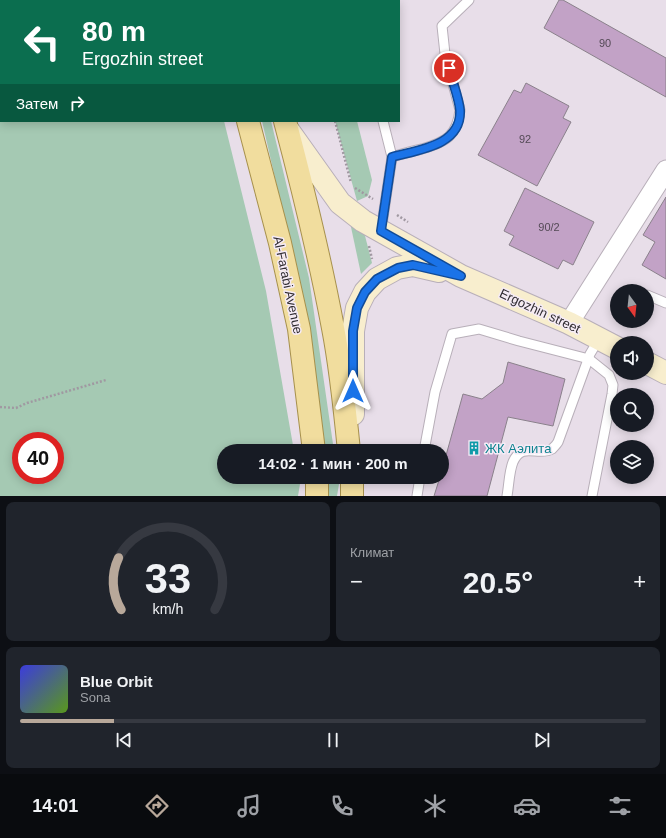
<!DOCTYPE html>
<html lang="ru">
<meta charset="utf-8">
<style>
:root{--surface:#171b24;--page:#20242c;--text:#f1f3f6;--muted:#9ea1a6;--line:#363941;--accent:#b8a89a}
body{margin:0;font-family:Arial,sans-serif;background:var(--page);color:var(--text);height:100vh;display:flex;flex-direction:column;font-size:15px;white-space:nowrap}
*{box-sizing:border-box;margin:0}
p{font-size:13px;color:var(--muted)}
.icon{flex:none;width:22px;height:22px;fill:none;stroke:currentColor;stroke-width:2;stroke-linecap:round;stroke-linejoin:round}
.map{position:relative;height:496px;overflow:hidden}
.side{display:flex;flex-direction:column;gap:6px;padding:6px;background:#0d0f14;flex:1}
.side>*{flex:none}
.banner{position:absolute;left:0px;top:0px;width:400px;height:122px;box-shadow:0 2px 10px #0003;background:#0b6e4f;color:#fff;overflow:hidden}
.needle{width:26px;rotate:165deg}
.tools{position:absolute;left:610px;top:284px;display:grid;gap:8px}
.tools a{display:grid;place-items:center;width:44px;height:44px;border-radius:50%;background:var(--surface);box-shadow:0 2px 10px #0003;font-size:20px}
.speed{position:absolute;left:12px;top:432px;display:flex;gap:8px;font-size:20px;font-weight:700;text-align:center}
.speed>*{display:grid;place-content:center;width:52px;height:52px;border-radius:50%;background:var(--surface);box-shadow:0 2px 10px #0003;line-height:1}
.speed .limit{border:6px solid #d22;background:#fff;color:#111}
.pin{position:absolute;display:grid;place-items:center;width:34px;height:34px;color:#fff;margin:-17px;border:2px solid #fff;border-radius:50%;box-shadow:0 1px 4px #0007}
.me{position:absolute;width:44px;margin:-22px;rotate:0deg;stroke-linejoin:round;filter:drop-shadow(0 0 3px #0008)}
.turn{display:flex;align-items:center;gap:14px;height:84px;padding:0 16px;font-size:18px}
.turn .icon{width:52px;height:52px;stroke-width:2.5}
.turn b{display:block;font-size:28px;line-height:34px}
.then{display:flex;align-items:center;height:38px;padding:0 16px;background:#0003;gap:8px;font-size:15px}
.big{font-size:30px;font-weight:600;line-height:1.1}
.side .card{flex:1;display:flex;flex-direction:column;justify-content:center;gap:6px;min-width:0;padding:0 14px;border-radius:8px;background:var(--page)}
.side .dial{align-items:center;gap:0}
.dial svg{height:104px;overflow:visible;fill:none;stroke:var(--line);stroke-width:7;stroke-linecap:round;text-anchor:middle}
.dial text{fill:var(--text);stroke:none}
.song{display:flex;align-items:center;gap:12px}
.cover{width:48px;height:48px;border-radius:6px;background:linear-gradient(135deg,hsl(240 70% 55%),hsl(90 70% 35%))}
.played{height:4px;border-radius:2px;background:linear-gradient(90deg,var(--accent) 15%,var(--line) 15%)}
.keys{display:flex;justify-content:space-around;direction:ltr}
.heat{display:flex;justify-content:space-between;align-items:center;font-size:22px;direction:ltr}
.side .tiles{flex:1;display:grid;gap:6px;grid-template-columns:1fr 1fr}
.card:last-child{grid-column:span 2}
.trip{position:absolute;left:217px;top:444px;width:232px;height:40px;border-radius:20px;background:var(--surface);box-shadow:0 2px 10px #0003;font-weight:600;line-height:40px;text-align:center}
.menu{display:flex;height:64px;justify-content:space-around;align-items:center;background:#090b0e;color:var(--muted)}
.menu .icon{width:28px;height:28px}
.menu .selected{color:var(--accent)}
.menu b{font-size:18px;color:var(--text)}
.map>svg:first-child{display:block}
.green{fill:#a5c9b3;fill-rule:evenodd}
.building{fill:#c2a2c6;stroke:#8a818b}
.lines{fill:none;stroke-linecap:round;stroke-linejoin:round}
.lane-casing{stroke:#b8afb9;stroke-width:11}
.street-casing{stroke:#b8afb9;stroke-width:21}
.secondary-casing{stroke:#b8afb9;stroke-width:24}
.primary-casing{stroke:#a7914d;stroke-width:24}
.path{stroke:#a098a1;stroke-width:2.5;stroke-dasharray:2 2;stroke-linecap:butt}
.lane{stroke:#fff;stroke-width:9}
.street{stroke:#fff;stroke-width:19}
.secondary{stroke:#f8eece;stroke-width:22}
.primary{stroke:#f1dd9e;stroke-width:22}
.route-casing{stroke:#114b97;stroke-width:10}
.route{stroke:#1a73e8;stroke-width:7}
.labels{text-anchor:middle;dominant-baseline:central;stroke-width:3;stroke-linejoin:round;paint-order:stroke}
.number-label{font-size:11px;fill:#544a56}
.street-label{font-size:13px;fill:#302c30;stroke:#f5ebf6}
.culture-label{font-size:13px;fill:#0d838f;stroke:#f5ebf6;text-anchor:start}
</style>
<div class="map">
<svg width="666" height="496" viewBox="0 0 666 496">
<rect width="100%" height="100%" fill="#e8dee9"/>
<g class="green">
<path d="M0 0H194L195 1H1V121H224L266 291 294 451H224V477H299L300 484 298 496H0ZM21 441H55V475H21Z"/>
<path d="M262 121H271L309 278 334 451H324L299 283Z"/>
<path d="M335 121H357L372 180 368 196 357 201Z"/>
<path d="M348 213 363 228 372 263 361 274Z"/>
<path d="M328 477H338L339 484 337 496H327L329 485Z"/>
</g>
<g class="building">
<path d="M559 0H563L666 58V97L544 28Z"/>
<path d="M526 83 569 106 563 118 571 122 537 186 478 155 514 90 521 93Z"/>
<path d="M525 188 594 222 573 265 563 260 558 269 509 245 514 236 504 231Z"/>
<path d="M666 197V279L642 265 655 242 643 235Z"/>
<path d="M508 362 565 379 553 426 508 417 487 496H434L440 477H442V470L463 394 482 399 503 383Z"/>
</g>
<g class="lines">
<g class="lane-casing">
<g id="lane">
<path d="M295 0V1"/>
<path d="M354 0 355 1"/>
<path d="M392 157C402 154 412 151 422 149 446 142 457 136 460 110L445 54 442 26 469 0"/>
<path d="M381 231 392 157 383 121"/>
<path d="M647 295 666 303"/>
<path d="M424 451 435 392 452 334 479 329 519 341 589 359 609 375 613 385 612 394 592 496"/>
<path d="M417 496 420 477"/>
<path d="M507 496C509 485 509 472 513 462 522 441 538 457 552 449 554 447 557 444 558 442L590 354 599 339"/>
</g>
</g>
<g class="street-casing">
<path id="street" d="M569 323 666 170"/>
</g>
<g class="secondary-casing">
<g id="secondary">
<path d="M288 130 340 203 363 221 461 276 569 323 617 348"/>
<path d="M647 363 666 373"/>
<path d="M353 414V331L357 308 365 292 377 279 397 268 413 265 439 271"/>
</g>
</g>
<g class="primary-casing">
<g id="primary">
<path d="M218 0V1"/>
<path d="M253 0V1"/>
<path d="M248 121 280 243 299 329 314 451"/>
<path d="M285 121C303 189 320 258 333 328 341 369 345 410 349 451"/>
<path d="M317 477V496"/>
<path d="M352 477V496"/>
</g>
</g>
<g class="path">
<path d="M315 0 316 1"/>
<path d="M335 121 351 183"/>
<path d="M355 188 373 199"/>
<path d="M397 215 408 222"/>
<path d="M369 246 372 259"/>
<path d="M0 407 16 408 27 403 106 380"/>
</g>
<use href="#lane" class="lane"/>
<use href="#street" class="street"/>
<use href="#secondary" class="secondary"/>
<use href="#primary" class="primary"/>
</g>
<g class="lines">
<g class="route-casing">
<path id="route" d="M353 391V331L357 308 365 292 377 279 398 268 413 265 461 276 381 231 392 157C417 150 462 146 460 110 459 98 452 81 449 68"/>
</g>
<use href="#route" class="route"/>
</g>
<defs>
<g id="building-bare" transform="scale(1.08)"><path d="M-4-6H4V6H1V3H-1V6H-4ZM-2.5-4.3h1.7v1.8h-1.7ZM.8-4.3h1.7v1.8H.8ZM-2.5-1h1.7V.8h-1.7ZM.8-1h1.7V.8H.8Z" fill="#0f9aa8" stroke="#f5ebf6" stroke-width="2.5" paint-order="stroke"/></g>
</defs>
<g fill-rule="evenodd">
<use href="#building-bare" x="474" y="448"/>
</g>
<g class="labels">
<g class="number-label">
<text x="605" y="43">90</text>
<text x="525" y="139">92</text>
<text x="549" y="227">90/2</text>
</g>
<g class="street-label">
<text transform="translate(288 285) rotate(78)">Al-Farabi Avenue</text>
<text transform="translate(540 311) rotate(25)">Ergozhin street</text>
</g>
<g class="culture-label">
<text x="485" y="448">ЖК Аэлита</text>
</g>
</g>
</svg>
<div class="tools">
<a><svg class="needle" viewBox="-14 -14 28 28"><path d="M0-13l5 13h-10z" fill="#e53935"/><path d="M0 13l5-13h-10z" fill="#9ea1a6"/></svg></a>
<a><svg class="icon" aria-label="sound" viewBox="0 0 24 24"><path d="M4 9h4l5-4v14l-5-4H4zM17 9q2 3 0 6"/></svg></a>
<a><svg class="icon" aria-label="search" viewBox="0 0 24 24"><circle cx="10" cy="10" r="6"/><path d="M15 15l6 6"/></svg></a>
<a><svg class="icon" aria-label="layers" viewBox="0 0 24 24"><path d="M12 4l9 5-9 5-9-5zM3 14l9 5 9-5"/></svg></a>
</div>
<div class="speed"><div class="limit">40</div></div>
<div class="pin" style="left:449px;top:68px;background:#d93025"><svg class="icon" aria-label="arrive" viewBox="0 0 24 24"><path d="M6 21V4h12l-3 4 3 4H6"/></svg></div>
<svg class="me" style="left:353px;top:391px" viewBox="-20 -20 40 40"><path d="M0-17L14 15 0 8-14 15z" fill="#1a73e8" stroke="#fff" stroke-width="4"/></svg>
<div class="trip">14:02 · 1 мин · 200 m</div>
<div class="banner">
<div class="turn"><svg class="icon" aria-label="left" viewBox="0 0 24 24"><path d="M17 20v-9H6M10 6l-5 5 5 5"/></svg><div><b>80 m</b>Ergozhin street</div></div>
<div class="then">Затем<svg class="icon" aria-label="right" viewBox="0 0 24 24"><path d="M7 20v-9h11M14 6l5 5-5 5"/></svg></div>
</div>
</div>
<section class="side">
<div class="tiles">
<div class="card dial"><svg viewBox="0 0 100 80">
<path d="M14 69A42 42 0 1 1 86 69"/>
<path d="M14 69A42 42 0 0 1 12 29" stroke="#b8a89a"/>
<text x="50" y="56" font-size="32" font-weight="700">33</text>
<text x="50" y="72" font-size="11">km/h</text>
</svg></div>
<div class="card"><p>Климат</p>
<div class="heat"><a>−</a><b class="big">20.5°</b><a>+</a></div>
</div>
<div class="card">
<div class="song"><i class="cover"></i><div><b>Blue Orbit</b><p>Sona</p></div></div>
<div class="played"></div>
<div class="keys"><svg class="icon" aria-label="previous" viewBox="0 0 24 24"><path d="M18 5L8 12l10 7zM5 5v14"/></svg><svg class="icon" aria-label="pause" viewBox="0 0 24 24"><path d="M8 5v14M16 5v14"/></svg><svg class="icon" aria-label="next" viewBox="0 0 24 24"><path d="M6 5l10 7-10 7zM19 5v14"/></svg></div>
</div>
</div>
</section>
<nav class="menu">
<b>14:01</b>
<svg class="icon selected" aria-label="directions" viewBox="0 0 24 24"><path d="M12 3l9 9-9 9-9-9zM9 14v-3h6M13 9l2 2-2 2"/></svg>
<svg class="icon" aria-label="music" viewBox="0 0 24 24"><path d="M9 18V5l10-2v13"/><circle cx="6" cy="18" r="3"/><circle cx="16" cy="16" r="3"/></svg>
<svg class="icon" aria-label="phone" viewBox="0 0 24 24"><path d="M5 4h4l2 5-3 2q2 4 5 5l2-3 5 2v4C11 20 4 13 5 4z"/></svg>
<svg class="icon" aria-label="climate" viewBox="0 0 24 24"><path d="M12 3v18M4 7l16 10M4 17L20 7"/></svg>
<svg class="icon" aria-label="car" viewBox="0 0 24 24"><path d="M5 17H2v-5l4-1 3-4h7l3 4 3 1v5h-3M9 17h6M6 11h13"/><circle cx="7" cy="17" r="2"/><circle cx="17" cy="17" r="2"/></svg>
<svg class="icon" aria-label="filters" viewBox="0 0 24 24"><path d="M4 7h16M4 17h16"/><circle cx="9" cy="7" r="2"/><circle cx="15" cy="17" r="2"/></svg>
</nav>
